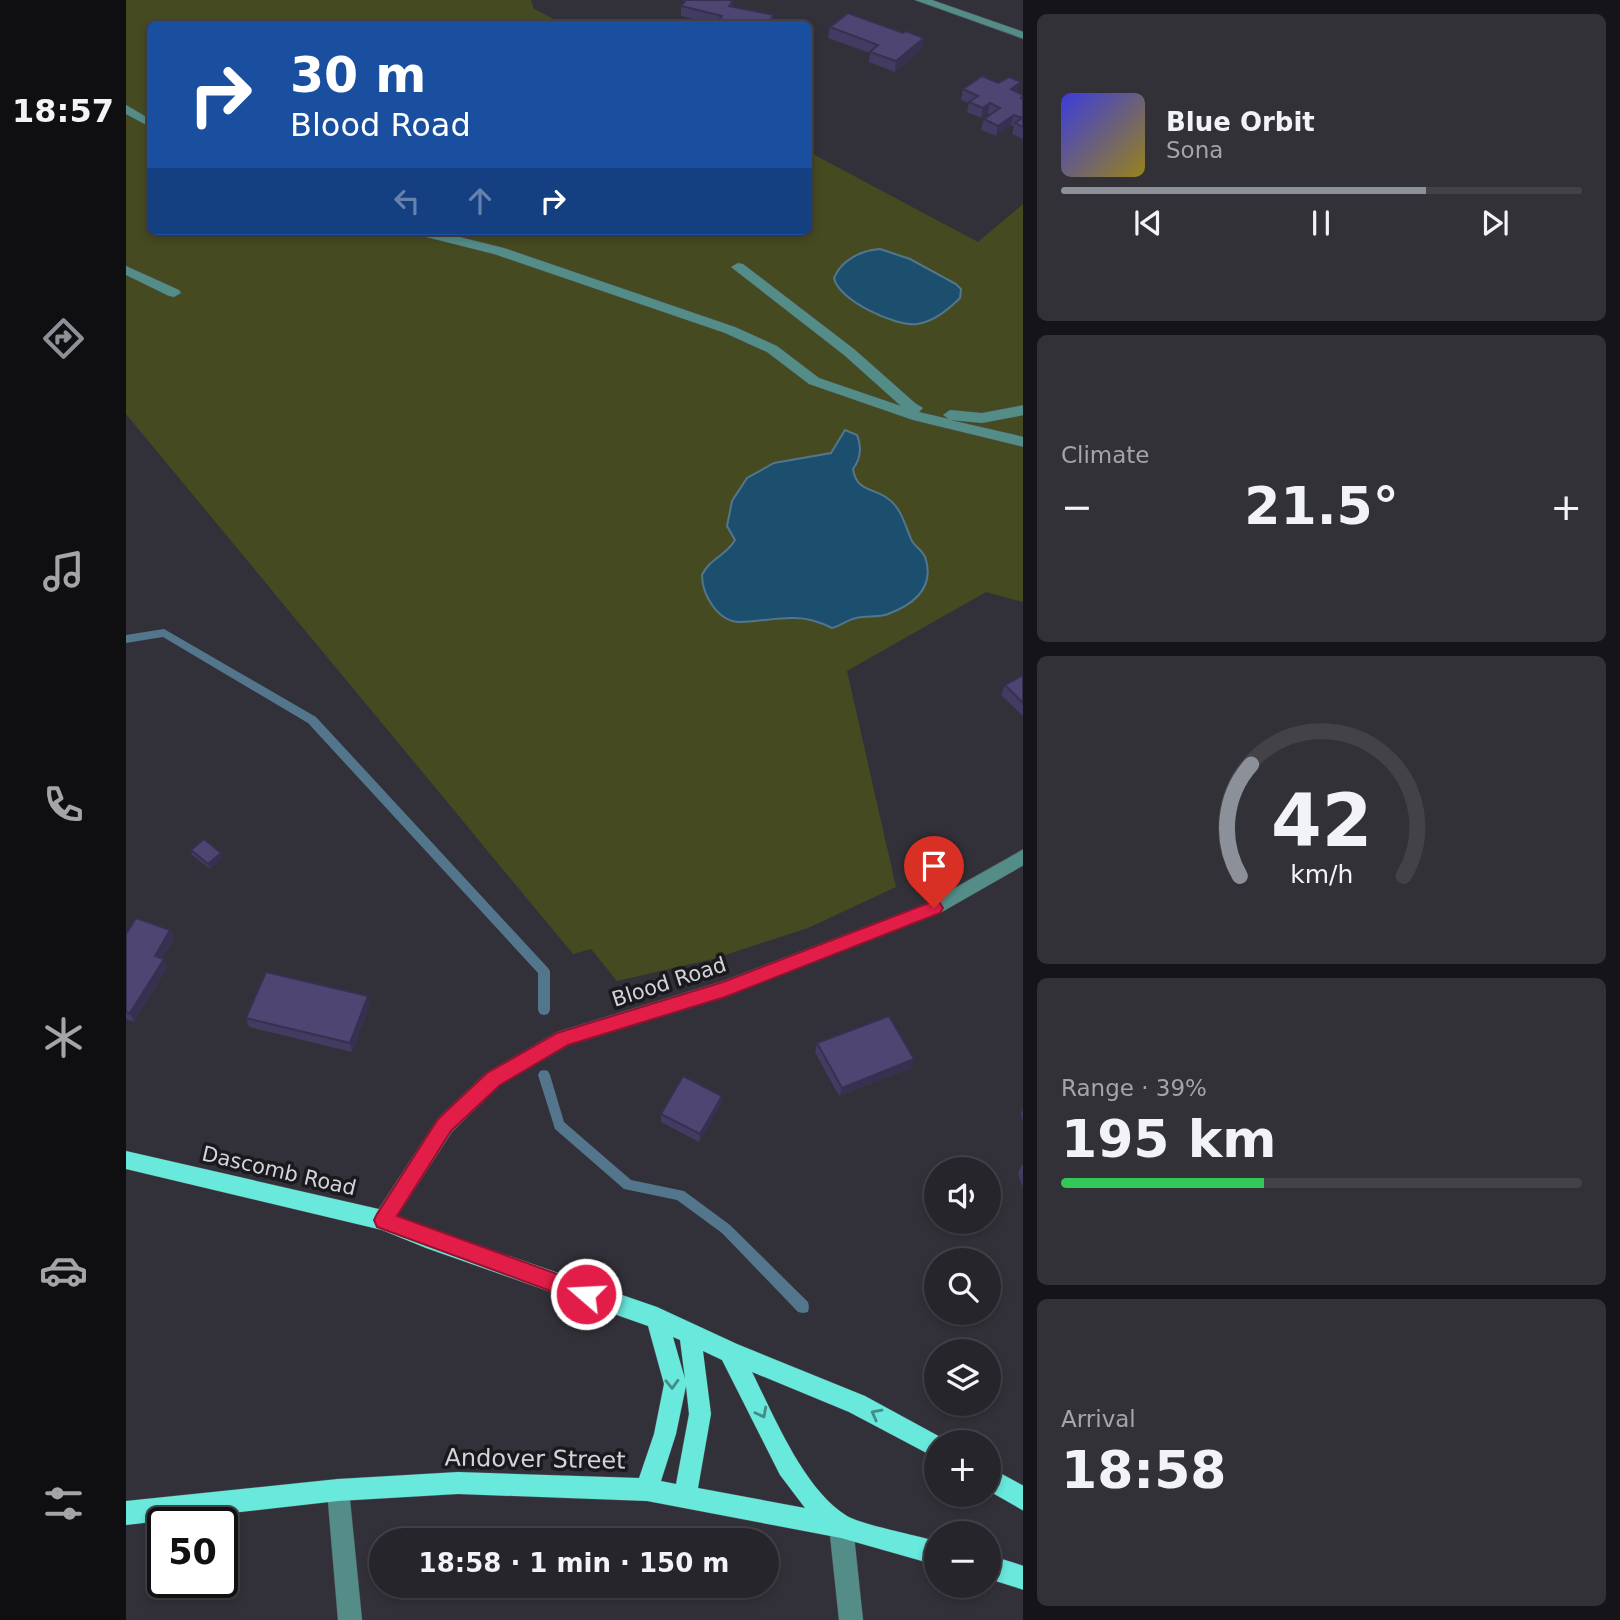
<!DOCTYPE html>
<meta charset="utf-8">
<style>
:root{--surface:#26252b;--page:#323137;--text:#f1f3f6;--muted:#a4a5a9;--line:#424247;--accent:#8c9099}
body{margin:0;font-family:"DejaVu Sans",sans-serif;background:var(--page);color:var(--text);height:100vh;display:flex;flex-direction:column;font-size:26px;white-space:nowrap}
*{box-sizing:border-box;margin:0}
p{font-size:23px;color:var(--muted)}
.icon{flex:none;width:38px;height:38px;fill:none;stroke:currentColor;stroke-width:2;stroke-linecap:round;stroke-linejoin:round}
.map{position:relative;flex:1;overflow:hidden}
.details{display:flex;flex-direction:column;gap:14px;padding:14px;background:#151418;width:597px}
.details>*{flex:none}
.guide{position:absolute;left:21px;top:21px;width:665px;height:214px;border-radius:10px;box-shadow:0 4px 10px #0003,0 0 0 2px var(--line);background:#1a4fa0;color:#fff;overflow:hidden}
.tools{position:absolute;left:798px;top:1157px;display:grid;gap:14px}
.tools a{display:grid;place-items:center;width:77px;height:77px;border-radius:50%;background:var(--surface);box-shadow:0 4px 10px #0003,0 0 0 2px var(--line);font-size:35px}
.speed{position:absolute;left:21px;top:1507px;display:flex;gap:14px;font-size:35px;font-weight:700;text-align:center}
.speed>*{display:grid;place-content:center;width:91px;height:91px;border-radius:50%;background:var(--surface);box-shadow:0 4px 10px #0003,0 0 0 2px var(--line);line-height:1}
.speed .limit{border:4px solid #111;border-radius:10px;background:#fff;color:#111}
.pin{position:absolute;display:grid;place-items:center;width:60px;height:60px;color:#fff;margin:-72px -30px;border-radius:50% 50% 50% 0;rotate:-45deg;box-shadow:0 0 7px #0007}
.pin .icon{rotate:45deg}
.me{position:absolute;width:77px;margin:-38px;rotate:289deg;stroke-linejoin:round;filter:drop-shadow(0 0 5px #0008)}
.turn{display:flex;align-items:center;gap:24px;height:147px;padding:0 28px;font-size:32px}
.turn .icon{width:91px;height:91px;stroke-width:2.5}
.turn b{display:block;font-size:49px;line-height:60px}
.lanes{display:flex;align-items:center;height:66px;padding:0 28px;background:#0003;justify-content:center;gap:35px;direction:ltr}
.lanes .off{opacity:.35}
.big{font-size:52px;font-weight:700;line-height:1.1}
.details .widget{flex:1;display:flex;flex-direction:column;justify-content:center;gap:10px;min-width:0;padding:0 24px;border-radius:10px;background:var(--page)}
.details .dial{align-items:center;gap:0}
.dial svg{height:182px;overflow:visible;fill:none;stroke:var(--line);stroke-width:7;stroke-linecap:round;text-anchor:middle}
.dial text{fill:var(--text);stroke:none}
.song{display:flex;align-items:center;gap:21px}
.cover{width:84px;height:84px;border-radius:10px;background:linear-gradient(135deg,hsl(240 70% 55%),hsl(50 70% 35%))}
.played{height:7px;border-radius:4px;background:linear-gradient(90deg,var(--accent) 70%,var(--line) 70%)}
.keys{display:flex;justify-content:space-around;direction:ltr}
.heat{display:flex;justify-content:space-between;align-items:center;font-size:38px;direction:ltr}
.charge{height:10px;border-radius:5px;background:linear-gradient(90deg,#34c759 39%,var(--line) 0)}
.trip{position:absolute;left:243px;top:1528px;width:410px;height:70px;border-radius:35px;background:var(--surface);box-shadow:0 4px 10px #0003,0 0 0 2px var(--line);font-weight:700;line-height:70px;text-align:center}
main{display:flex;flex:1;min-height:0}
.tab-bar{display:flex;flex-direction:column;width:126px;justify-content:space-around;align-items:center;background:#0f0f11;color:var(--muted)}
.tab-bar .icon{width:49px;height:49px}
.tab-bar .current{color:var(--accent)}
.tab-bar b{font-size:32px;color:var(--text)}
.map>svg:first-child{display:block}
.green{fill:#454a20}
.water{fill:#1c4e6d;stroke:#53768d;stroke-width:2}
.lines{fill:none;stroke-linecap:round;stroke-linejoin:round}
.stream{fill:#53768d;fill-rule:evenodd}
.minor-casing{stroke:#4f4e56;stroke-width:1}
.major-casing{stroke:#4f4e56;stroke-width:1}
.minor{fill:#548d87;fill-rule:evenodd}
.major{fill:#69e8dc;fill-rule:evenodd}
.wall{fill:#433b62}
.shaded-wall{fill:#373050}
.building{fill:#4e4572;stroke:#373050;stroke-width:2}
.oneway{stroke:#458b86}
.route{fill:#e11d48;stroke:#92132f;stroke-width:2}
.labels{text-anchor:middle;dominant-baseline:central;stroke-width:7;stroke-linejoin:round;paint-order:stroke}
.street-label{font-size:21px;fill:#d4d3d9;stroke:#1a191d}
.near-street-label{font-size:24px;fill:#d4d3d9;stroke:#1a191d}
</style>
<main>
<nav class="tab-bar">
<b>18:57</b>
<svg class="icon current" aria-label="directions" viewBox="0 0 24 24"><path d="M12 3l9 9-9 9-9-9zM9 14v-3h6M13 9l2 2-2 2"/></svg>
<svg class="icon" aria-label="music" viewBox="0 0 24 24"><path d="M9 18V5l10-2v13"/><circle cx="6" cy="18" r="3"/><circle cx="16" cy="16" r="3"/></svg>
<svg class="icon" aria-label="phone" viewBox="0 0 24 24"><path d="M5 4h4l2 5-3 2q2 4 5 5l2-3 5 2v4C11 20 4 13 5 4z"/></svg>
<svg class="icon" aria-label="climate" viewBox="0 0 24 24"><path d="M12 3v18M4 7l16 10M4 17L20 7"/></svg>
<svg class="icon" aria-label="car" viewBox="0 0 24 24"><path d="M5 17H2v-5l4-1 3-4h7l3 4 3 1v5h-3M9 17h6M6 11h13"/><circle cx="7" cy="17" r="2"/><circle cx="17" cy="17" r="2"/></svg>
<svg class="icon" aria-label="filters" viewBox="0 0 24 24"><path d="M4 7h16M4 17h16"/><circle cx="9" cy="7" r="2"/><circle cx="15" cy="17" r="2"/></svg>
</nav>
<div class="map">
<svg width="898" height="1620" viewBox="0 0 898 1620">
<rect width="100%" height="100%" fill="#323139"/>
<path class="green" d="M0 0H405L408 9 438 24H24V231H682L683 152 852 242 897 204V602L860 592 721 671 770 887 682 928 587 959 491 981 465 949 447 954 0 414Z"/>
<g class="water">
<path d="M754 249 784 259 830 284 835 289 834 298C823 309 807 322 791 324 770 327 712 300 708 278 715 260 736 250 754 249Z"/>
<path d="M719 430 731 435C736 447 735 458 727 469 730 491 747 488 761 498 775 507 779 525 785 539 788 547 798 550 800 560 808 589 786 605 762 614 752 618 740 615 730 618 721 620 714 626 706 628 694 622 683 618 669 618 651 617 633 622 614 622 592 622 576 595 576 575 583 559 601 555 609 540L601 526 606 501 621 478 648 463 705 453Z"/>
</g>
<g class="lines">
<g class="stream">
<path d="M38 629 190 717 422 968 424 971V1010L422 1014 418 1015 414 1014 412 1010V973L182 723 37 637 0 643V635Z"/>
<path d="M418 1070 422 1071 424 1075 438 1122 505 1180 558 1191 604 1225 682 1302 683 1307 682 1312 677 1313 672 1312 596 1233 551 1200 498 1189 429 1129 412 1075 414 1071Z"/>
</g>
<g class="minor-casing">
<g id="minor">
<path d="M789 0H806L898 32V39Z"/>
<path d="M0 105 24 119V127L0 114Z"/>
<path d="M287 231H309L378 248 609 327 651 346 693 378 775 406 718 355 605 267 612 263 617 264 728 349 789 403 797 408 793 412 823 419 817 415 824 410 856 413 898 405V415L856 423 824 420 898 437V447L787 420 683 384 641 352 599 333 368 254 288 234Z"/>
<path d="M0 266 53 290 55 293 48 297 43 296 0 275Z"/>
<path d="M898 849V865L814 913 599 997 443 1045 374 1085 326 1132 264 1227 257 1230 250 1227 247 1220 250 1213 312 1118 360 1073 431 1032 597 981 802 903Z"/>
<path d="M212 1479 220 1482 223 1490 236 1620H212L201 1490 204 1482Z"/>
<path d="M715 1514 723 1518 727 1526 737 1620H713L703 1526 707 1518Z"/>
</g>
</g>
<g class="major-casing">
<g id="major">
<path d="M0 1151 257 1210 302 1228 531 1307 611 1344 739 1396 818 1439 819 1442H810V1458L723 1412 626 1372C648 1416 678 1490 721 1516 737 1525 789 1535 810 1541V1565L715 1538 521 1501 332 1494 212 1501 0 1525V1501L212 1479 332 1472 513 1478 528 1434 538 1384 522 1326 300 1248 256 1230 0 1169ZM547 1337 554 1340 559 1379ZM577 1351 596 1360 654 1475 679 1508 572 1488 585 1414ZM560 1386 563 1414 550 1484 535 1481 550 1434Z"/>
<path d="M863 1467 898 1486V1511L863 1491Z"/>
<path d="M863 1555 898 1566V1590L863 1579Z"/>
</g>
</g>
<use href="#minor" class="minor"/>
<use href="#major" class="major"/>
</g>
<g class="wall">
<path d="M607 1 606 7 648 15 647 24H589L555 16V6Z"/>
<path d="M704 27 777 33 798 38 796 48 769 72 743 62 744 53 702 38Z"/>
<path d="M837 89 892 93 897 95V139L886 134 888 126 885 125 870 136 855 130 858 119 864 115 862 113 855 118 841 112 843 103 835 100Z"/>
<path d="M897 675V716L875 695 879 685Z"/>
<path d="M65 850 97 858 84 869 66 855Z"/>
<path d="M44 930 48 939 36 958 41 968 8 1022 0 1019V934Z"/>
<path d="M244 1005 226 1052 123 1027 120 1018Z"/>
<path d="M691 1043 785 1068 713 1096 689 1052Z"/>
<path d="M596 1096 595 1104 573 1142 535 1122V1114Z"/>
<path d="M897 1109V1122L895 1114Z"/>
<path d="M896 1165H897V1188L892 1173Z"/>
</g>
<g class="shaded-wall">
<path d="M648 15 647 24H641Z"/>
<path d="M798 38 796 48 769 72 770 61Z"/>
<path d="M895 82 892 93 885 89Z"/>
<path d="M864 103 862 113 855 118 857 108Z"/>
<path d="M888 115 885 125 870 136 872 126Z"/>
<path d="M95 853 97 858 84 869 82 864Z"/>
<path d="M44 930 48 939 32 965 29 956Z"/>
<path d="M38 959 41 968 8 1022 4 1013Z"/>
<path d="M242 996 244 1005 226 1052 224 1043Z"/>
<path d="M788 1059 785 1068 713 1096 716 1088Z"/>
<path d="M596 1096 595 1104 573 1142 574 1134Z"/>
</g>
<g class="building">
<path d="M560 0H603L607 1 603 6 648 15 641 24H625L613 22 611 24H591L596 16 555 6Z"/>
<path d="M722 13 777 33 780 31 798 38 770 61 744 52 752 45 704 27Z"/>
<path d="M856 76 872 83 883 77 895 82 885 89 897 95V96L895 98 897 99V127L889 123 896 118 888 115 872 126 858 119 874 108 864 103 857 108 843 102 852 96 837 89Z"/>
<path d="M897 675V703L879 685Z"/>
<path d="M78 839 95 853 82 864 65 850Z"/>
<path d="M10 918 44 930 29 956 38 959 4 1013 0 1012V934Z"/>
<path d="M140 972 242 996 224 1043 120 1018Z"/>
<path d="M763 1016 788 1059 716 1088 691 1043Z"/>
<path d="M557 1076 596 1096 574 1134 535 1114Z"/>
</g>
<defs><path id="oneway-chevron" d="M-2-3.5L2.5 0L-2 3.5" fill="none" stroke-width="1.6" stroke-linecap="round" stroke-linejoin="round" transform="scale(1.75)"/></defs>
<g class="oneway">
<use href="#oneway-chevron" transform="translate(546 1384) rotate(88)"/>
<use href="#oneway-chevron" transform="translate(636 1413) rotate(62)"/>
<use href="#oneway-chevron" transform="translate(750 1414) rotate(-152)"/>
</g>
<path class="route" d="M808 901 814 903 817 908 814 913 599 997 442 1045 374 1085 325 1131 271 1216 467 1287 470 1294 467 1301 460 1304 251 1227 248 1220 251 1214 312 1119 361 1073 431 1033 597 982Z"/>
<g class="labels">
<g class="street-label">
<text transform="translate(543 982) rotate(-18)">Blood Road</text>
<text transform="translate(153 1171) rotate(13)">Dascomb Road</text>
</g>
<g class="near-street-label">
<text transform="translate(409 1459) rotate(1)">Andover Street</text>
</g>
</g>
</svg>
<div class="tools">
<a><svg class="icon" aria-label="sound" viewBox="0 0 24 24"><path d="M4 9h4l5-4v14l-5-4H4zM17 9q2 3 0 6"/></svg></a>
<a><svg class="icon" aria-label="search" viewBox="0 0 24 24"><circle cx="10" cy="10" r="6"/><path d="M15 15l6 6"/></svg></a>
<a><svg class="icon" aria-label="layers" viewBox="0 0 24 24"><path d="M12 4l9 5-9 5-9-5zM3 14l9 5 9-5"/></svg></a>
<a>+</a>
<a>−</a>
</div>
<div class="speed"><div class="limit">50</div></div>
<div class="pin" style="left:808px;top:908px;background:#d93025"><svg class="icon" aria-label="arrive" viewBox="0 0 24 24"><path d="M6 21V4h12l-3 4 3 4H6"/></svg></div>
<svg class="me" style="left:460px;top:1294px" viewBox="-20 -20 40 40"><circle r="17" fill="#e11d48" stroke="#fff" stroke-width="3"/><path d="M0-11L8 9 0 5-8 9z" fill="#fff"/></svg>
<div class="trip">18:58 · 1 min · 150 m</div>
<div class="guide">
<div class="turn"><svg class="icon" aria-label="right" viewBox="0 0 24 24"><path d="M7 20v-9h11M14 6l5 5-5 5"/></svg><div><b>30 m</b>Blood Road</div></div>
<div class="lanes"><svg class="icon off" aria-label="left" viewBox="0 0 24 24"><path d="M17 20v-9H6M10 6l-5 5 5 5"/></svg><svg class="icon off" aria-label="ahead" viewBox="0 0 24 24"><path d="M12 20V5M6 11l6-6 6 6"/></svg><svg class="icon" aria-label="right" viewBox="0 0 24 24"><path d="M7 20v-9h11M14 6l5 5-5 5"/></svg></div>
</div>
</div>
<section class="details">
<div class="widget">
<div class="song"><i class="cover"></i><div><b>Blue Orbit</b><p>Sona</p></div></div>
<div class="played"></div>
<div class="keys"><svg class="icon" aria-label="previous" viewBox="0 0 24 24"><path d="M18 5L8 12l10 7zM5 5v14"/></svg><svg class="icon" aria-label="pause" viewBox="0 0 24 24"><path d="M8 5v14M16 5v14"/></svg><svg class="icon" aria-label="next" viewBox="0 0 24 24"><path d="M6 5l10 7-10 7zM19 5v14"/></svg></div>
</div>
<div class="widget"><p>Climate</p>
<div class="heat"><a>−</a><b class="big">21.5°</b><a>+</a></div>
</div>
<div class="widget dial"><svg viewBox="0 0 100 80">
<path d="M14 69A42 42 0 1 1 86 69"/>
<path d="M14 69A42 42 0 0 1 19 20" stroke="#8c9099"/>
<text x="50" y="56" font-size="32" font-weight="700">42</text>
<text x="50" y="72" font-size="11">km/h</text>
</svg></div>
<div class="widget"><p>Range · 39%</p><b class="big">195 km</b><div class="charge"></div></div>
<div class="widget"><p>Arrival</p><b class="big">18:58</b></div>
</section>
</main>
